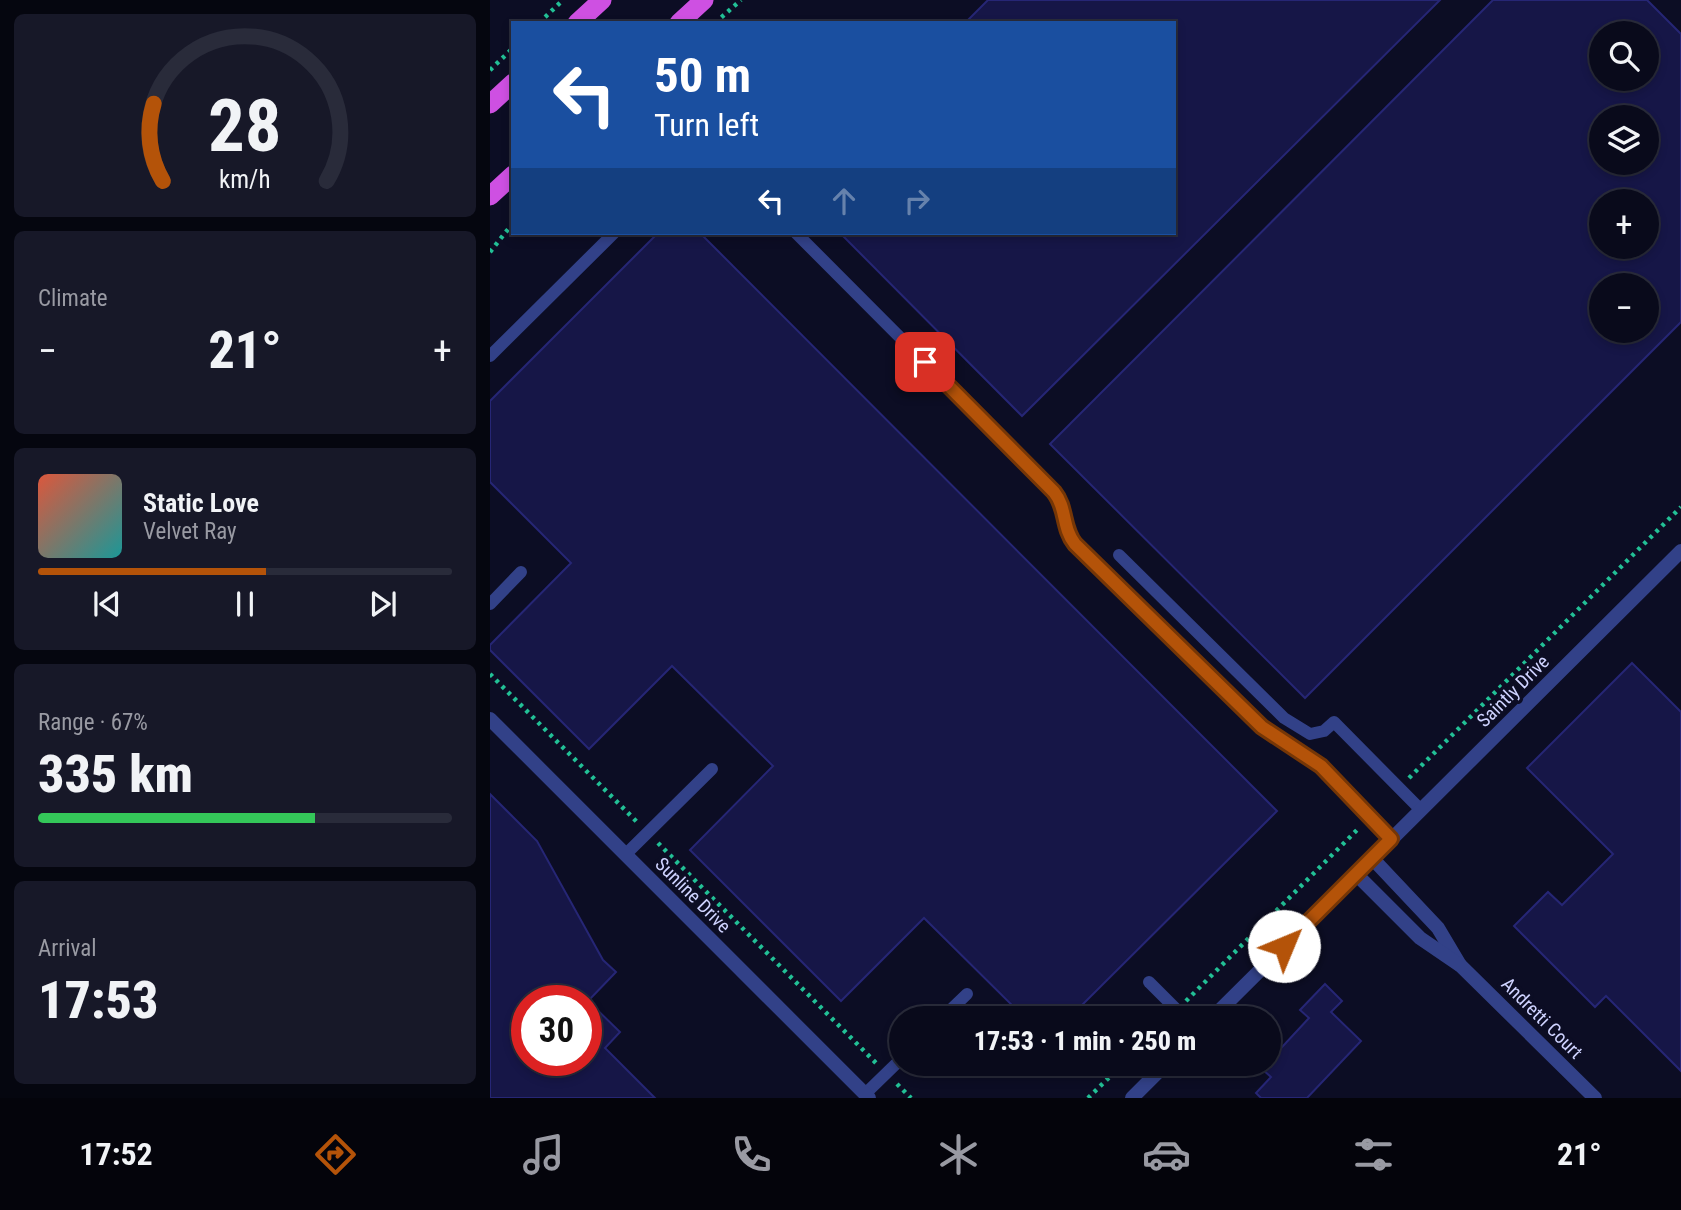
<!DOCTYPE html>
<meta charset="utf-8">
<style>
:root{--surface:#090a1b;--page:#171828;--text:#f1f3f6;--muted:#999aa3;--line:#292b3a;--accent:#b45309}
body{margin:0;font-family:"Roboto Condensed",sans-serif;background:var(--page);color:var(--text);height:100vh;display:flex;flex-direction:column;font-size:26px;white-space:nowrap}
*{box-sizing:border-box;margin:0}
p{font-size:23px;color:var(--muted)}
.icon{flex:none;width:38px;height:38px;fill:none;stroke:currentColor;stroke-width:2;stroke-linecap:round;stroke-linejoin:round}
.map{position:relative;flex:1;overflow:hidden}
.side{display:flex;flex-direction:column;gap:14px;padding:14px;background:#05060f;width:490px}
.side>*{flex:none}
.banner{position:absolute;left:21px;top:21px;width:665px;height:214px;border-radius:0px;box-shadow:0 4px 10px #0003,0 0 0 2px var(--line);background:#1a4fa0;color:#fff;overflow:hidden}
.tools{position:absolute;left:1099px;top:21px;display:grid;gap:14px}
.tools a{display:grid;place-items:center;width:70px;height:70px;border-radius:50%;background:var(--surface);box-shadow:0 4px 10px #0003,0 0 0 2px var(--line);font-size:35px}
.speed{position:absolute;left:21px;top:985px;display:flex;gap:14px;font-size:35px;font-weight:700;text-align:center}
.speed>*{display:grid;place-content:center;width:91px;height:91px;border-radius:50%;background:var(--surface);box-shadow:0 4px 10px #0003,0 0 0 2px var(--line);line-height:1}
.speed .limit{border:10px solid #d22;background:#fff;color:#111}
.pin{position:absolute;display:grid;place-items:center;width:60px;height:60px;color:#fff;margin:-30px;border-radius:14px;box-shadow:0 4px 10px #0006}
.me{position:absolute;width:77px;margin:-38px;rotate:45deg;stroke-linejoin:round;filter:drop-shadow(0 0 5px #0008)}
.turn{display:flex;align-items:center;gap:24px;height:147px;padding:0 28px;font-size:32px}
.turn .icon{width:91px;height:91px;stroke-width:2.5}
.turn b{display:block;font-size:49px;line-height:60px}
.lanes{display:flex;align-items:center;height:66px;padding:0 28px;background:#0003;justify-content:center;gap:35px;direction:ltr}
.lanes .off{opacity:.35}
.big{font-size:52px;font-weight:800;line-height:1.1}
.side .widget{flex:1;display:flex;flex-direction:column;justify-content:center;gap:10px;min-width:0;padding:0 24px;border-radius:10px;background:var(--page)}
.side .dial{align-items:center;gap:0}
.dial svg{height:182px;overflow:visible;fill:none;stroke:var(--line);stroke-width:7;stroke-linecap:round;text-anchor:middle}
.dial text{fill:var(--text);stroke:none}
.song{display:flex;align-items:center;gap:21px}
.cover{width:84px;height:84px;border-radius:10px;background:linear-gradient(135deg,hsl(10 70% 55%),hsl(180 70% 35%))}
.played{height:7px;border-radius:4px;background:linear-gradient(90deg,var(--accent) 55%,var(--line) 55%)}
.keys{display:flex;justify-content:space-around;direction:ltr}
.heat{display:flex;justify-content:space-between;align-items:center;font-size:38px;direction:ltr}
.charge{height:10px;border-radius:5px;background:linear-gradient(90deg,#34c759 67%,var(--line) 0)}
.trip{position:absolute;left:399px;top:1006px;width:392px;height:70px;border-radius:35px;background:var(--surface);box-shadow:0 4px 10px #0003,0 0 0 2px var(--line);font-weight:800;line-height:70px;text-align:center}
.tab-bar{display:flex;height:112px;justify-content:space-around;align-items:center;background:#04040b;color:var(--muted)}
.tab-bar .icon{width:49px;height:49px}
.tab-bar .on{color:var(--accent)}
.tab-bar b{font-size:32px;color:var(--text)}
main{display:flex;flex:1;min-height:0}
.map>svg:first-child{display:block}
.building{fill:#161647;stroke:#262675;stroke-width:2;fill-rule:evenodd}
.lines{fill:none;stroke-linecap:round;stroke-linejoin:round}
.path{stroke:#22c096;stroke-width:4.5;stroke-dasharray:3.5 5;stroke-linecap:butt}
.service{stroke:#324188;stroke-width:12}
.minor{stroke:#324188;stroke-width:14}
.trunk{stroke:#ce50e2;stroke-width:19}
.route-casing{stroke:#753606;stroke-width:18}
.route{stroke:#b45309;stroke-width:12}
.labels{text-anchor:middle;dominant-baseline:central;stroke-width:7;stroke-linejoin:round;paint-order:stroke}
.street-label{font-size:19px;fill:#cfd3ff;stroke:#0c0d24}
</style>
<main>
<section class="side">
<div class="widget dial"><svg viewBox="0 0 100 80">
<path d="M14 69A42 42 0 1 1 86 69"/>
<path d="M14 69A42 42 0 0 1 10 35" stroke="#b45309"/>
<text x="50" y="56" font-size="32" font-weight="700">28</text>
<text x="50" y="72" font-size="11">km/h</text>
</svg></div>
<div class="widget"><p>Climate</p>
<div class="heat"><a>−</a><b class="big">21°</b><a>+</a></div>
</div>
<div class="widget">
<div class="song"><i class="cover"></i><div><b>Static Love</b><p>Velvet Ray</p></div></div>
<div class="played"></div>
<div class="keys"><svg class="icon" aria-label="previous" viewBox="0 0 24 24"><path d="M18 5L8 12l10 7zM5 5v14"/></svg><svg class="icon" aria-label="pause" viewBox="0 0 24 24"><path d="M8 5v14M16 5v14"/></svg><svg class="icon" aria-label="next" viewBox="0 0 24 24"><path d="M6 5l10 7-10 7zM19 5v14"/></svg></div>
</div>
<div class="widget"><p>Range · 67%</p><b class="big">335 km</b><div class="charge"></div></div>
<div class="widget"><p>Arrival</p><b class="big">17:53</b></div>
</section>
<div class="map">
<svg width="1191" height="1098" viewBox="0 0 1191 1098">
<rect width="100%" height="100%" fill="#0c0d24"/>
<g class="building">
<path d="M498 0H950L532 416 350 233H684V23H475Z"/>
<path d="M1003 0H1157L1191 34V322L815 698 560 444ZM1111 33H1157V79H1111ZM1111 117H1157V163H1111ZM1111 201H1157V247H1111ZM1111 285H1157V331H1111Z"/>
<path d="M168 233H210L787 811 579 1018H535L434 918 351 1001 200 850 283 766 182 666 99 749 0 650V645L81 563 0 482V401Z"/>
<path d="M1142 663 1191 712V1071L1116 996 1105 1007 1024 926 1058 892 1072 905 1123 854 1037 768Z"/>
<path d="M0 794 47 841 113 960 126 972 98 1001 130 1032 115 1048 165 1098H0ZM37 1001H96V1060H37Z"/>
<path d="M835 984 852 1001 841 1012 871 1041 817 1098H771L766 1093 781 1077 772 1069 779 1064V1061L819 1018 810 1010Z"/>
</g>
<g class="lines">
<g class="path">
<path d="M49 23 73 0"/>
<path d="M225 23 251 0"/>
<path d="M0 70 23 48"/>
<path d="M0 252 23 223"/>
<path d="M0 674 147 822"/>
<path d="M919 778 1191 507"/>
<path d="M168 843 386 1063"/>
<path d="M696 1001 868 829"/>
<path d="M407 1084 421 1098"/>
<path d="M598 1098 633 1064"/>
</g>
<g class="service">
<path d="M306 233 564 492C577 508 572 528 585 544L772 727 831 766 901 839"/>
<path d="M0 356 124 233"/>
<path d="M629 555 794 718 820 734 834 731 844 722 931 810"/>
<path d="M0 604 31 572"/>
<path d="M136 854 222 769"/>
<path d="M659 982 695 1018"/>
<path d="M452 1018 477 994"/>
<path d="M375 1094 411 1059"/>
</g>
<g class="minor">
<path d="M0 719 379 1098"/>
<path d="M882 858 948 928 970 965"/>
<path d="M866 874 930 938 971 966 1105 1098"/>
<path d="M722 1018 1191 551"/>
<path d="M642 1098 676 1064"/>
</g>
<g class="trunk">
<path d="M87 23 112 0"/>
<path d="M189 23 214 0"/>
<path d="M0 104 23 83"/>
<path d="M0 196 23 175"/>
</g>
</g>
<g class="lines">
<g class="route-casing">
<path id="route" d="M435 362 564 492C577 508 572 528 585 544L772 727 831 766 901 839 794 946"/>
</g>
<use href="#route" class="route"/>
</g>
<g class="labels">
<g class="street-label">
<text transform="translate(1023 691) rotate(-45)">Saintly Drive</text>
<text transform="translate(203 895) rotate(45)">Sunline Drive</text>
<text transform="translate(1052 1018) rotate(45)">Andretti Court</text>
</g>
</g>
</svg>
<div class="tools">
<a><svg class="icon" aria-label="search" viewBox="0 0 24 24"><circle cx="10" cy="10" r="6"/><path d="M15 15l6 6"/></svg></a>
<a><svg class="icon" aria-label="layers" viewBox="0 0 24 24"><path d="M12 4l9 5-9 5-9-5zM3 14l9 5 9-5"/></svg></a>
<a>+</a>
<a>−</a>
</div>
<div class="speed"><div class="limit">30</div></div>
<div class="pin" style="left:435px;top:362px;background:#d93025"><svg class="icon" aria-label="arrive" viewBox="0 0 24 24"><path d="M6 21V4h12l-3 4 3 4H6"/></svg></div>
<svg class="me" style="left:794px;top:946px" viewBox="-20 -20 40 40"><circle r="19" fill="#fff"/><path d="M0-13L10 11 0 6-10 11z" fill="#b45309"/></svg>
<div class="trip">17:53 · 1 min · 250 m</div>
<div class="banner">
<div class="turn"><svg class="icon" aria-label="left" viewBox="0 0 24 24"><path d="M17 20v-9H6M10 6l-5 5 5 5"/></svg><div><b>50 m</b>Turn left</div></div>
<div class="lanes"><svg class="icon" aria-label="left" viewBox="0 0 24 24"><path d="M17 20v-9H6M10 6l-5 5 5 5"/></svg><svg class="icon off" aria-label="ahead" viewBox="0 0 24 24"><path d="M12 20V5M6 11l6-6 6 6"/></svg><svg class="icon off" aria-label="right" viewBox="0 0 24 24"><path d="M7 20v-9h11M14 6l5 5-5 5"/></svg></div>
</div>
</div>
</main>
<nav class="tab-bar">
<b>17:52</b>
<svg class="icon on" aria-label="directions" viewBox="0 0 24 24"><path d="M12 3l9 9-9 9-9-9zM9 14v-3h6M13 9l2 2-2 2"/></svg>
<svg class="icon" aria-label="music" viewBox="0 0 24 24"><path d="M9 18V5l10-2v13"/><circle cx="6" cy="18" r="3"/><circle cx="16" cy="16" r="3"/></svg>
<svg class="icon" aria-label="phone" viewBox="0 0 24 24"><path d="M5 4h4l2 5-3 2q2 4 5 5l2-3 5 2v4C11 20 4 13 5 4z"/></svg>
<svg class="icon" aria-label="climate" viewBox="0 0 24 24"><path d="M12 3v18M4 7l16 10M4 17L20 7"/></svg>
<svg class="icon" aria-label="car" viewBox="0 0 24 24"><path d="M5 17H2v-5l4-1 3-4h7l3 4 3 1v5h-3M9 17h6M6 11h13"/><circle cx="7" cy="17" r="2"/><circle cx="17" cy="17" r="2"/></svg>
<svg class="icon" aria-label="filters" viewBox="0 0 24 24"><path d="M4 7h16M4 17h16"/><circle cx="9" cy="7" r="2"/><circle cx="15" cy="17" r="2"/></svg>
<b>21°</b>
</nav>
